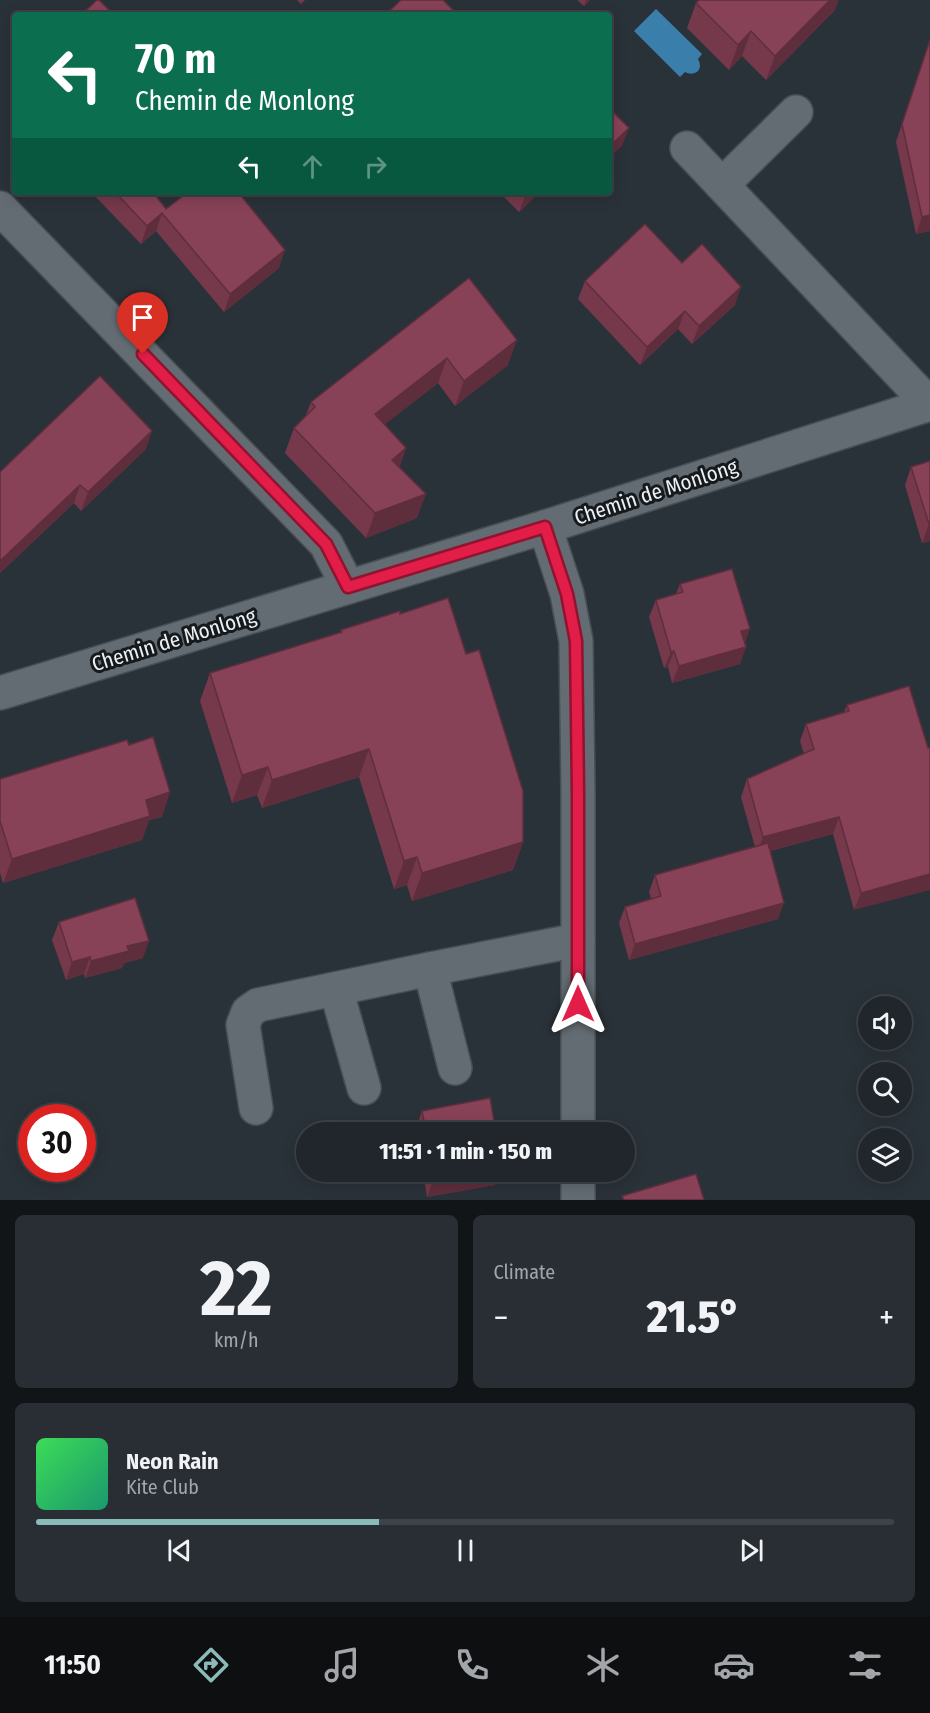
<!DOCTYPE html>
<meta charset="utf-8">
<style>
:root{--surface:#20262b;--page:#282e33;--text:#f1f3f6;--muted:#a2a5a9;--line:#3d4347;--accent:#8bbbb9}
body{margin:0;font-family:"Fira Sans Condensed",sans-serif;background:var(--page);color:var(--text);height:100vh;display:flex;flex-direction:column;font-size:22px;white-space:nowrap}
*{box-sizing:border-box;margin:0}
p{font-size:20px;color:var(--muted)}
.icon{flex:none;width:33px;height:33px;fill:none;stroke:currentColor;stroke-width:2;stroke-linecap:round;stroke-linejoin:round}
.map{position:relative;height:1200px;overflow:hidden}
.panel{display:flex;flex-direction:column;gap:15px;padding:15px;background:#121518;flex:1}
.panel>*{flex:none}
.hud{position:absolute;left:12px;top:12px;width:600px;height:183px;border-radius:6px;box-shadow:0 3px 15px #0003,0 0 0 2px var(--line);background:#0b6e4f;color:#fff;overflow:hidden}
.buttons{position:absolute;left:858px;top:996px;display:grid;gap:12px}
.buttons a{display:grid;place-items:center;width:54px;height:54px;border-radius:50%;background:var(--surface);box-shadow:0 3px 15px #0003,0 0 0 2px var(--line);font-size:30px}
.speed{position:absolute;left:18px;top:1104px;display:flex;gap:12px;font-size:30px;font-weight:700;text-align:center}
.speed>*{display:grid;place-content:center;width:78px;height:78px;border-radius:50%;background:var(--surface);box-shadow:0 3px 15px #0003,0 0 0 2px var(--line);line-height:1}
.speed .limit{border:9px solid #d22;background:#fff;color:#111}
.pin{position:absolute;display:grid;place-items:center;width:51px;height:51px;color:#fff;margin:-62px -26px;border-radius:50% 50% 50% 0;rotate:-45deg;box-shadow:0 0 6px #0007}
.pin .icon{rotate:45deg}
.me{position:absolute;width:66px;margin:-33px;rotate:0deg;stroke-linejoin:round;filter:drop-shadow(0 0 4px #0008)}
.turn{display:flex;align-items:center;gap:21px;height:126px;padding:0 24px;font-size:27px}
.turn .icon{width:78px;height:78px;stroke-width:2.5}
.turn b{display:block;font-size:42px;line-height:51px}
.lanes{display:flex;align-items:center;height:57px;padding:0 24px;background:#0003;justify-content:center;gap:30px;direction:ltr}
.lanes .off{opacity:.35}
.big{font-size:45px;font-weight:800;line-height:1.1}
.panel .card{flex:1;display:flex;flex-direction:column;justify-content:center;gap:9px;min-width:0;padding:0 21px;border-radius:9px;background:var(--page)}
.panel .dial{align-items:center;gap:0}
.dial b{font-size:78px;line-height:1}
.song{display:flex;align-items:center;gap:18px}
.cover{width:72px;height:72px;border-radius:9px;background:linear-gradient(135deg,hsl(130 70% 55%),hsl(160 70% 35%))}
.played{height:6px;border-radius:3px;background:linear-gradient(90deg,var(--accent) 40%,var(--line) 40%)}
.keys{display:flex;justify-content:space-around;direction:ltr}
.heat{display:flex;justify-content:space-between;align-items:center;font-size:33px;direction:ltr}
.panel .tiles{flex:1;display:grid;gap:15px;grid-template-columns:1fr 1fr}
.card:last-child{grid-column:span 2}
.trip{position:absolute;left:296px;top:1122px;width:339px;height:60px;border-radius:30px;background:var(--surface);box-shadow:0 3px 15px #0003,0 0 0 2px var(--line);font-weight:800;line-height:60px;text-align:center}
.tabs{display:flex;height:96px;justify-content:space-around;align-items:center;background:#0d0f11;color:var(--muted)}
.tabs .icon{width:42px;height:42px}
.tabs .active{color:var(--accent)}
.tabs b{font-size:27px;color:var(--text)}
.map>svg:first-child{display:block}
.water{fill:#3a7eab}
.lines{fill:none;stroke-linecap:round;stroke-linejoin:round}
.minor-casing{stroke:#474e53;stroke-width:36}
.minor{stroke:#636c73;stroke-width:33}
.wall{fill:#75394b}
.shaded-wall{fill:#5f2e3d}
.building{fill:#884257;stroke:#5f2e3d;stroke-width:1.5}
.route-casing{stroke:#92132f;stroke-width:15}
.route{stroke:#e11d48;stroke-width:10}
.labels{text-anchor:middle;dominant-baseline:central;stroke-width:6;stroke-linejoin:round;paint-order:stroke}
.street-label{font-size:21px;fill:#ecf1f6;stroke:#161a1c}
</style>
<div class="map">
<svg width="930" height="1200" viewBox="0 0 930 1200">
<rect width="100%" height="100%" fill="#2a3239"/>
<path class="water" d="M656 9 702 54 698 59C704 70 695 77 685 72L680 77 634 31Z"/>
<g class="lines">
<g class="minor-casing">
<g id="minor">
<path d="M796 112 722 185 929 404"/>
<path d="M687 148 722 185"/>
<path d="M0 208 326 544 348 587"/>
<path d="M545 527 567 594 576 641 578 792V1132"/>
<path d="M0 693 545 527 930 404"/>
<path d="M430 969 455 1068"/>
<path d="M336 989 364 1088"/>
<path d="M256 1108 243 1025 248 1012 258 1005 430 969 578 940"/>
<path d="M578 1200V1172"/>
</g>
</g>
<use href="#minor" class="minor"/>
</g>
<g class="wall">
<path d="M297 0H305L301 4Z"/>
<path d="M577 0H590L584 6Z"/>
<path d="M696 3 835 10 766 80 742 56 729 70 687 28Z"/>
<path d="M930 39V231L916 234 896 142Z"/>
<path d="M91 192H153L166 209 279 268 224 312 156 231 141 244Z"/>
<path d="M499 192H540L519 212Z"/>
<path d="M682 263 735 305 692 344 678 329 640 365 578 299 585 281Z"/>
<path d="M469 278 508 365 455 406 438 383 385 424 406 448 399 467 417 518 366 538 285 453 294 428 306 415 311 402Z"/>
<path d="M146 449 81 511 74 503 0 573V472Z"/>
<path d="M930 461V541L922 543 905 485 911 467Z"/>
<path d="M680 584 745 643 740 664 672 683 668 667 664 668 649 617 656 600 676 594Z"/>
<path d="M400 614 523 842 513 870 412 901 407 885 394 889 359 777 262 808 257 795 232 803 200 701 210 673 340 633 341 630Z"/>
<path d="M847 705 928 748 854 910 833 834 770 851 778 919 629 960 619 923 625 907 651 899 649 892 655 875 755 847 741 797 747 779 804 754 800 741 806 724 844 712Z"/>
<path d="M0 779 162 817 149 820 142 840 3 883 0 873Z"/>
<path d="M59 922 143 958 124 963 122 968 85 978 84 974 66 980 52 940Z"/>
<path d="M422 1111 496 1132H416L415 1130Z"/>
<path d="M331 1172H366L333 1178Z"/>
<path d="M423 1172H499L495 1185 427 1197Z"/>
</g>
<g class="shaded-wall">
<path d="M586 0H590L584 6Z"/>
<path d="M830 0H839L835 10 766 80 775 56Z"/>
<path d="M751 31 742 56 729 70 738 45Z"/>
<path d="M629 128 622 146 609 158V147Z"/>
<path d="M528 192H540L519 212 526 194Z"/>
<path d="M162 213 156 231 141 244 147 226Z"/>
<path d="M930 215V231L916 234 922 217Z"/>
<path d="M285 250 279 268 224 312 230 294Z"/>
<path d="M741 287 735 305 692 344 699 326Z"/>
<path d="M685 311 678 329 640 365 647 347Z"/>
<path d="M517 340 508 365 455 406 464 381Z"/>
<path d="M447 358 438 383 366 439 375 414Z"/>
<path d="M152 431 146 449 81 511 88 492Z"/>
<path d="M406 448 398 472 392 460Z"/>
<path d="M80 485 74 503 0 573V561Z"/>
<path d="M426 494 417 518 366 538 375 513Z"/>
<path d="M929 524H930V541L922 543Z"/>
<path d="M750 629 744 646 741 631Z"/>
<path d="M746 647 740 664 672 683 679 666Z"/>
<path d="M674 651 668 667 664 668 671 652Z"/>
<path d="M369 749 359 777 262 808 272 780Z"/>
<path d="M268 767 257 795 232 803 242 775Z"/>
<path d="M170 792 162 817 149 820 142 840 3 883 12 859 146 800Z"/>
<path d="M839 817 833 834 757 854 763 837Z"/>
<path d="M523 842 513 870 412 901 422 873Z"/>
<path d="M417 857 407 885 394 889 404 861Z"/>
<path d="M930 874V890L854 910 861 893Z"/>
<path d="M784 903 778 919 629 960 635 944Z"/>
<path d="M149 941 143 958 124 963 122 968 85 978 91 961 127 946Z"/>
<path d="M90 957 84 974 66 980 72 962Z"/>
<path d="M335 1172H366L333 1178Z"/>
<path d="M471 1172H499L495 1185 427 1197 434 1178Z"/>
</g>
<g class="building">
<path d="M97 0H99L114 15H81Z"/>
<path d="M401 0H443L458 15H385Z"/>
<path d="M699 0H830L775 56 751 31 738 45 696 3Z"/>
<path d="M930 40V215L922 217 902 124Z"/>
<path d="M609 108 629 128 609 147Z"/>
<path d="M115 192H153L166 209 188 192H238L285 250 230 294 162 213 147 226Z"/>
<path d="M645 224 682 263 702 244 741 287 699 326 685 311 647 347 585 281Z"/>
<path d="M469 278 517 340 464 381 447 358 375 414 406 448 392 460 426 494 375 513 294 428 315 407 311 402Z"/>
<path d="M100 376 152 431 88 492 80 485 0 561V472Z"/>
<path d="M930 461V524H929L911 467Z"/>
<path d="M732 569 750 629 741 631 746 647 679 666 674 651 671 652 656 600 683 592 680 584Z"/>
<path d="M448 598 466 654 479 650 523 791V842L422 873 417 857 404 861 369 749 272 780 268 767 242 775 210 673 342 632 341 630 400 611V614Z"/>
<path d="M909 686 928 748H930V874L861 893 839 817 763 837 747 779 814 749 806 724 849 711 847 705Z"/>
<path d="M153 737 170 792 146 800 150 816 12 859 0 821V779L127 740 129 745Z"/>
<path d="M768 843 784 903 635 944 625 907 661 896 655 875Z"/>
<path d="M135 898 149 941 127 946 129 951 91 961 90 957 72 962 59 922Z"/>
<path d="M490 1098 496 1132H426L422 1111Z"/>
<path d="M369 1126 370 1132H336Z"/>
<path d="M433 1172H471L434 1178Z"/>
<path d="M696 1174 704 1200H624L622 1196Z"/>
</g>
<g class="lines">
<g class="route-casing">
<path id="route" d="M143 354 326 544 348 587 545 527 567 594 576 641 578 792V1004"/>
</g>
<use href="#route" class="route"/>
</g>
<g class="labels">
<g class="street-label">
<text transform="translate(656 492) rotate(-18)">Chemin de Monlong</text>
<text transform="translate(174 640) rotate(-17)">Chemin de Monlong</text>
</g>
</g>
</svg>
<div class="buttons">
<a><svg class="icon" aria-label="sound" viewBox="0 0 24 24"><path d="M4 9h4l5-4v14l-5-4H4zM17 9q2 3 0 6"/></svg></a>
<a><svg class="icon" aria-label="search" viewBox="0 0 24 24"><circle cx="10" cy="10" r="6"/><path d="M15 15l6 6"/></svg></a>
<a><svg class="icon" aria-label="layers" viewBox="0 0 24 24"><path d="M12 4l9 5-9 5-9-5zM3 14l9 5 9-5"/></svg></a>
</div>
<div class="speed"><div class="limit">30</div></div>
<div class="pin" style="left:143px;top:354px;background:#d93025"><svg class="icon" aria-label="arrive" viewBox="0 0 24 24"><path d="M6 21V4h12l-3 4 3 4H6"/></svg></div>
<svg class="me" style="left:578px;top:1004px" viewBox="-20 -20 40 40"><path d="M0-17L14 15 0 8-14 15z" fill="#e11d48" stroke="#fff" stroke-width="4"/></svg>
<div class="trip">11:51 · 1 min · 150 m</div>
<div class="hud">
<div class="turn"><svg class="icon" aria-label="left" viewBox="0 0 24 24"><path d="M17 20v-9H6M10 6l-5 5 5 5"/></svg><div><b>70 m</b>Chemin de Monlong</div></div>
<div class="lanes"><svg class="icon" aria-label="left" viewBox="0 0 24 24"><path d="M17 20v-9H6M10 6l-5 5 5 5"/></svg><svg class="icon off" aria-label="ahead" viewBox="0 0 24 24"><path d="M12 20V5M6 11l6-6 6 6"/></svg><svg class="icon off" aria-label="right" viewBox="0 0 24 24"><path d="M7 20v-9h11M14 6l5 5-5 5"/></svg></div>
</div>
</div>
<section class="panel">
<div class="tiles">
<div class="card dial"><b>22</b><p>km/h</p></div>
<div class="card"><p>Climate</p>
<div class="heat"><a>−</a><b class="big">21.5°</b><a>+</a></div>
</div>
<div class="card">
<div class="song"><i class="cover"></i><div><b>Neon Rain</b><p>Kite Club</p></div></div>
<div class="played"></div>
<div class="keys"><svg class="icon" aria-label="previous" viewBox="0 0 24 24"><path d="M18 5L8 12l10 7zM5 5v14"/></svg><svg class="icon" aria-label="pause" viewBox="0 0 24 24"><path d="M8 5v14M16 5v14"/></svg><svg class="icon" aria-label="next" viewBox="0 0 24 24"><path d="M6 5l10 7-10 7zM19 5v14"/></svg></div>
</div>
</div>
</section>
<nav class="tabs">
<b>11:50</b>
<svg class="icon active" aria-label="directions" viewBox="0 0 24 24"><path d="M12 3l9 9-9 9-9-9zM9 14v-3h6M13 9l2 2-2 2"/></svg>
<svg class="icon" aria-label="music" viewBox="0 0 24 24"><path d="M9 18V5l10-2v13"/><circle cx="6" cy="18" r="3"/><circle cx="16" cy="16" r="3"/></svg>
<svg class="icon" aria-label="phone" viewBox="0 0 24 24"><path d="M5 4h4l2 5-3 2q2 4 5 5l2-3 5 2v4C11 20 4 13 5 4z"/></svg>
<svg class="icon" aria-label="climate" viewBox="0 0 24 24"><path d="M12 3v18M4 7l16 10M4 17L20 7"/></svg>
<svg class="icon" aria-label="car" viewBox="0 0 24 24"><path d="M5 17H2v-5l4-1 3-4h7l3 4 3 1v5h-3M9 17h6M6 11h13"/><circle cx="7" cy="17" r="2"/><circle cx="17" cy="17" r="2"/></svg>
<svg class="icon" aria-label="filters" viewBox="0 0 24 24"><path d="M4 7h16M4 17h16"/><circle cx="9" cy="7" r="2"/><circle cx="15" cy="17" r="2"/></svg>
</nav>
